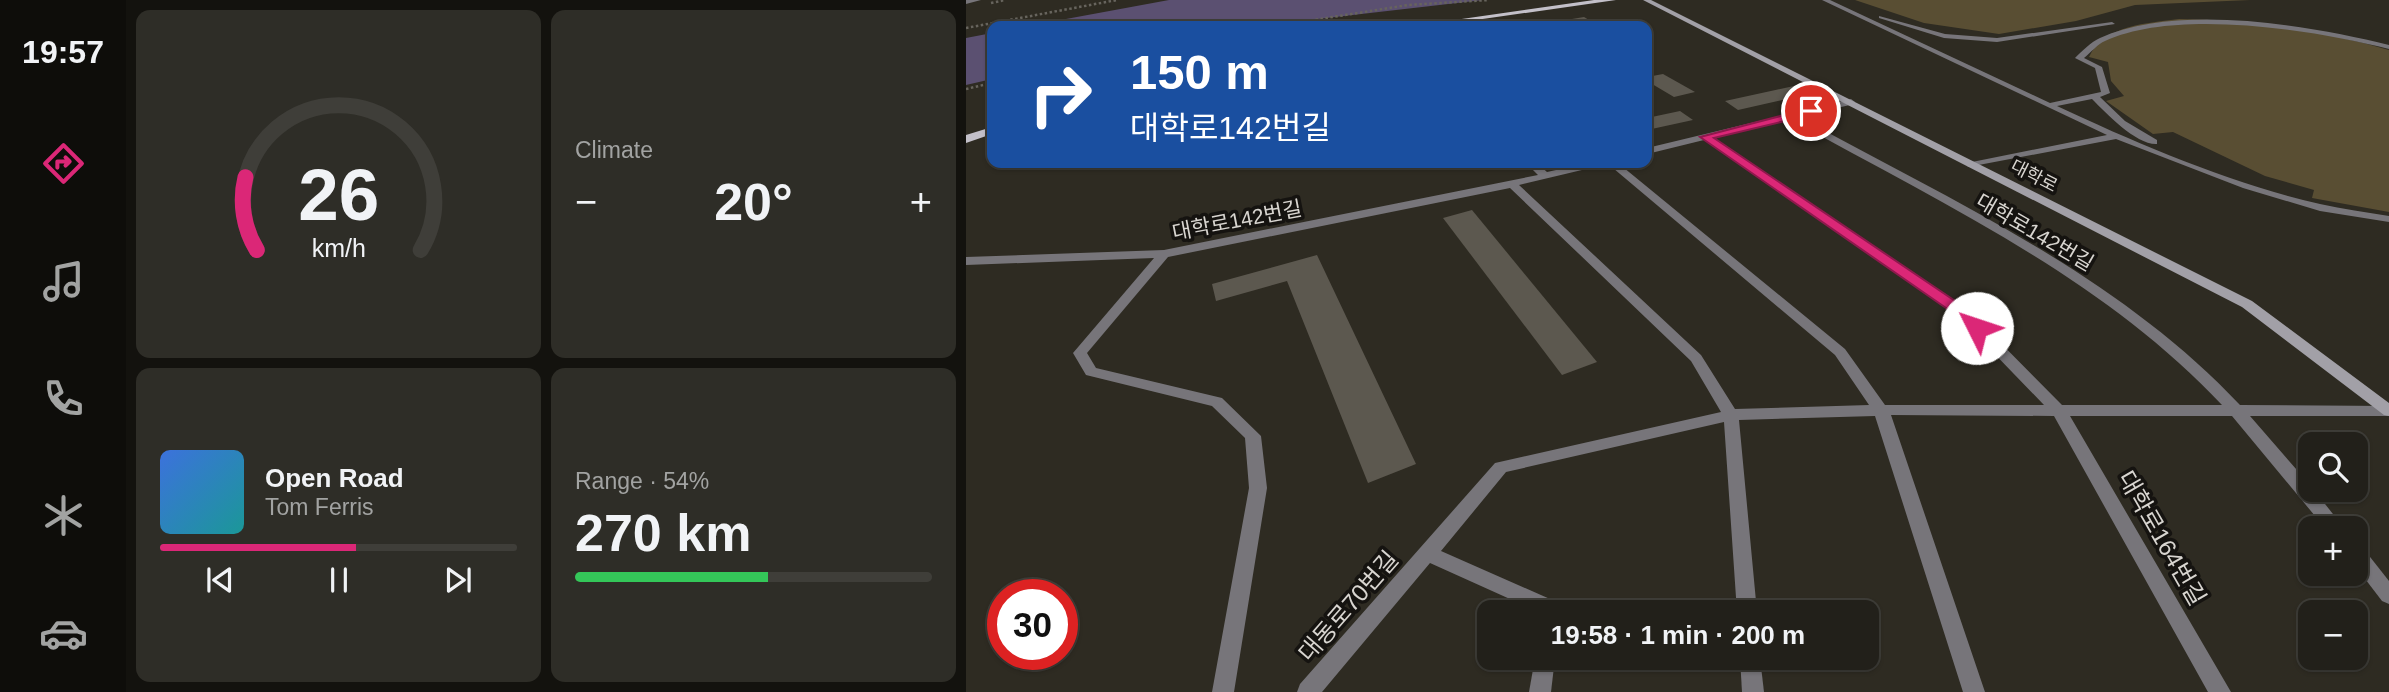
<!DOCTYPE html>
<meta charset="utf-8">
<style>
:root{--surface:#22201a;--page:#2e2d27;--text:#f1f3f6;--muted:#a2a3a2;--line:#3f3e39;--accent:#db2777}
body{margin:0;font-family:Arial,"Noto Sans KR",sans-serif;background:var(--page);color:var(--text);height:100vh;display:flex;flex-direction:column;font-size:26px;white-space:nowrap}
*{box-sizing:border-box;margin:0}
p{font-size:23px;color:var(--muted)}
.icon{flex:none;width:38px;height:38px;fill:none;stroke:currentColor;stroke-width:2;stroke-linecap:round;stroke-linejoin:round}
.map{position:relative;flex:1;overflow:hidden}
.side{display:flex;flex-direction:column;gap:10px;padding:10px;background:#13120e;width:840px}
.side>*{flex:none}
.banner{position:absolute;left:21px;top:21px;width:665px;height:147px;border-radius:14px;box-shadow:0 2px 5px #0004,0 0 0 2px var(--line);background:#1a4fa0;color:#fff;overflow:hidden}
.controls{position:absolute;left:1332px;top:432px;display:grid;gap:14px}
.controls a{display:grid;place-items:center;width:70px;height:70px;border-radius:14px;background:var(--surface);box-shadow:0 2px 5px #0004,0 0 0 2px var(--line);font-size:35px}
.speed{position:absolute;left:21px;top:579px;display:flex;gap:14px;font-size:35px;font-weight:700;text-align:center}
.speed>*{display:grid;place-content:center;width:91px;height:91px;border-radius:50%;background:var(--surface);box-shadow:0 2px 5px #0004,0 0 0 2px var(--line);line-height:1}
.speed .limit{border:10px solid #d22;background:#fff;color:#111}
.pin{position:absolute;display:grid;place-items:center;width:60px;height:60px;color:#fff;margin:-30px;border:4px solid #fff;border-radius:50%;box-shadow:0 2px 7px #0007}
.me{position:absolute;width:77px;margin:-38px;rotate:311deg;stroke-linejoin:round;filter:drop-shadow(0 0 5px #0008)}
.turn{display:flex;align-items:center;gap:24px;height:147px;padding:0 28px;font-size:32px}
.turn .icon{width:91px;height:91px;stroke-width:2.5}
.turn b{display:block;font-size:49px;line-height:60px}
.big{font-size:52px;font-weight:600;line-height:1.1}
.side .card{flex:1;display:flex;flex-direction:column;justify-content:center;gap:10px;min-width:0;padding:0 24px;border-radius:14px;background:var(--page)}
.side .dial{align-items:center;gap:0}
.dial svg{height:182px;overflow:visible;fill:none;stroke:var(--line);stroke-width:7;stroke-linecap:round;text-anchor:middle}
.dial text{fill:var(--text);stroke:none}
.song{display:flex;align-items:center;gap:21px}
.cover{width:84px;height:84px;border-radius:10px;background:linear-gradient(135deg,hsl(220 70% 55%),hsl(180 70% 35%))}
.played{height:7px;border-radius:4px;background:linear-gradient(90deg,var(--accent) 55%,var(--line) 55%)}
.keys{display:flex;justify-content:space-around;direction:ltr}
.heat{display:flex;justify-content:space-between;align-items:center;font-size:38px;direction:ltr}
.charge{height:10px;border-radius:5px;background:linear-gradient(90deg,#34c759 54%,var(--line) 0)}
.side .tiles{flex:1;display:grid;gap:10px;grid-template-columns:repeat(2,1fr)}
.trip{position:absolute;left:511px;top:600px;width:402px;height:70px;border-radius:14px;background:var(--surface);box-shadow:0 2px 5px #0004,0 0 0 2px var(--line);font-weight:600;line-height:70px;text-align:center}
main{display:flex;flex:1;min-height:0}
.tab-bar{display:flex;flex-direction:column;width:126px;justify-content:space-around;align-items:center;background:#0e0d0a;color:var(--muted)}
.tab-bar .icon{width:49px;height:49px}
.tab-bar .selected{color:var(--accent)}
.tab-bar b{font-size:32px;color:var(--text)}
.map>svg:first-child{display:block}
.green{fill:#594e33}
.water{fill:#5b5071}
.building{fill:#5c584f}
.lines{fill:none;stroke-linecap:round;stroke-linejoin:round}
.path{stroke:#67645d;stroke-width:2.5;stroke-dasharray:2.5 2.5;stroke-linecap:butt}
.service{fill:#77757a;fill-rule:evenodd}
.minor{fill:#77757a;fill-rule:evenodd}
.secondary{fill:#a2a0a7;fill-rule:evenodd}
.primary{fill:#c3c0c9;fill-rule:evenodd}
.route{fill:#db2777;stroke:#8e194d;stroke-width:2}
.labels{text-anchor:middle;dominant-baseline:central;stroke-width:7;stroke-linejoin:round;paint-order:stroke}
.far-street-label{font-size:18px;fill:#d8d5d0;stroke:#151310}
.street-label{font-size:21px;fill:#d8d5d0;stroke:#151310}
.near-street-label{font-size:24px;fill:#d8d5d0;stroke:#151310}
</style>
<main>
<nav class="tab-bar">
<b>19:57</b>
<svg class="icon selected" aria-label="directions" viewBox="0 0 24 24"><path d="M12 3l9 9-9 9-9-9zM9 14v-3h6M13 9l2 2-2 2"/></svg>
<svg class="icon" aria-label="music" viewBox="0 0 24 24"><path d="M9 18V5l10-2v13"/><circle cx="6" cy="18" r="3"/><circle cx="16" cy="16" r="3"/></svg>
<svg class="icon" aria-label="phone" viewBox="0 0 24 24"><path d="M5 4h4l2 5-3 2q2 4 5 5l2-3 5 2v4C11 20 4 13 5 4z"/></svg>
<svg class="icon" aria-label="climate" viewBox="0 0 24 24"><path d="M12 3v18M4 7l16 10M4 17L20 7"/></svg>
<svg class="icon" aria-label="car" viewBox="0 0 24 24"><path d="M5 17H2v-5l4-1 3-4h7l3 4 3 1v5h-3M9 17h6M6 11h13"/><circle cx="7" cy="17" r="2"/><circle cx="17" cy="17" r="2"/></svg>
</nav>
<section class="side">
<div class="tiles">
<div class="card dial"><svg viewBox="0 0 100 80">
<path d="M14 69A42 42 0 1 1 86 69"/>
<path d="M14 69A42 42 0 0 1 9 37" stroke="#db2777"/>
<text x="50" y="56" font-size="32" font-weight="700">26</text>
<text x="50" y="72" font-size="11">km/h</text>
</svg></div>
<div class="card"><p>Climate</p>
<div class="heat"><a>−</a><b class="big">20°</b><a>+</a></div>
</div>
<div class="card">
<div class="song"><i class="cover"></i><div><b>Open Road</b><p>Tom Ferris</p></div></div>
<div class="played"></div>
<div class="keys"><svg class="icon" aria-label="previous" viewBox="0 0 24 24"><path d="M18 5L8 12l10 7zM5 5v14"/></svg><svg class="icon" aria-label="pause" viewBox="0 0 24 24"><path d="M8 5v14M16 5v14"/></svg><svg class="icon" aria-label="next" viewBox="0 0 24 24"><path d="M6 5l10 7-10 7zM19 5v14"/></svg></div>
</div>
<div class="card"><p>Range · 54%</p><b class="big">270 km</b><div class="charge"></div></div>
</div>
</section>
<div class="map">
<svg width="1423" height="692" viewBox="0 0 1423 692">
<rect width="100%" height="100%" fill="#2e2b22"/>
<g class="green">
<path d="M889 0H1284L1169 5 1110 21 1033 34 958 23Z"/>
<path d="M1213 19C1284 20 1355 30 1423 50V212L1346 198 1348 190 1299 176 1207 132 1187 134 1140 101 1158 96 1145 81 1142 62 1123 57C1138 25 1182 23 1213 19Z"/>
</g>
<g class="water">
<path d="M203 0H517L292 26H62Z"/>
<path d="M26 33V79L0 85V38Z"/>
</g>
<g class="building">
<path d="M618 17 633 26H610L600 20Z"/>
<path d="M697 74 729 92 708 97 681 81V77Z"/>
<path d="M828 86 843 94 772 110 759 101Z"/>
<path d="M714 111 727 120 681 130V118Z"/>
<path d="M506 210 631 362 596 375 477 218Z"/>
<path d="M351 255 450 464 402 483 321 281 250 301 246 284Z"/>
</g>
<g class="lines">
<g class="path">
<path d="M25 3 39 0"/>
<path d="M310 26 442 5 523 0"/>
<path d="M0 28 151 0"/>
<path d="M0 89 26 83"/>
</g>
<g class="service">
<path d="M856 0H864L1084 103 1135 92 1129 68 1109 58C1116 51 1125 42 1134 38 1211 3 1344 25 1423 45V49C1348 30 1211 8 1139 41 1132 44 1125 52 1118 58L1136 67 1144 93 1134 97 1159 121 1191 140V144C1170 145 1140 113 1126 99L1091 106C1172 144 1266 184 1354 204 1377 209 1400 212 1423 216V222L1354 211 1277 188 1150 139 1002 167 1001 165 1006 162 1141 135Z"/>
<path d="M913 16 979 34 1031 38 1146 22 1149 24 1031 42 978 38 913 18Z"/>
</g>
<g class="minor">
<path d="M0 0H15L0 4Z"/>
<path d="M885 99 889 102 888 104 833 117C987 201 1153 276 1274 405L1423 406V416H1284L1344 485V490H1348L1378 528H1359L1266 416H1104L1265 692H1242L1088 416 925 415 1019 692H997L909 416 773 420 791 612H771L758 422 540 472 475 551 593 603 596 609 595 612H573L464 563 356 692H331L334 684 529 463 755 412 725 361 544 188 202 257 121 353 130 368 256 398 295 436 301 488 268 692H246L283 488 279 438 246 406 120 375 107 353 188 258 0 265V257L198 250 572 175 560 163H571L581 172 622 163H638L637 165 553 185 735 355 769 409 903 405 869 355 641 163H652L879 349 919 405H1078L991 315 738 140 681 154V148ZM824 119C975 203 1137 278 1256 405H1096L1001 309 747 138Z"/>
<path d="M1390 546 1397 548 1423 581V604L1416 601 1390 567Z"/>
<path d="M569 658H589L585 692H563Z"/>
<path d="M774 658H794L798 692H776Z"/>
</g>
<path class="secondary" d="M677 0H685L1286 301 1423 403V416L1418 415 1276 307Z"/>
<g class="primary">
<path d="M628 0H650L468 26H447Z"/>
<path d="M26 127V134L0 143V135Z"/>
</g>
</g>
<path class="route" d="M845 108 848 114 748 138 1001 309 1017 324V331H1006L990 315 734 137Z"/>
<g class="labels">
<g class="far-street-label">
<text transform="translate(1068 176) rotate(27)">대학로</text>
</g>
<g class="street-label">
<text transform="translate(271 220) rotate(-11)">대학로142번길</text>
<text transform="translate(1069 232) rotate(30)">대학로142번길</text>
</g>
<g class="near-street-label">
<text transform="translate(1196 538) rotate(60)">대학로164번길</text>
<text transform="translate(382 606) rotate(-49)">대동로70번길</text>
</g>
</g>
</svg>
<div class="controls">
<a><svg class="icon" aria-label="search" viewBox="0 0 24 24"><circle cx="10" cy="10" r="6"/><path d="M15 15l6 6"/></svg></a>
<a>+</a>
<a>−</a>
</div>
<div class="speed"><div class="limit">30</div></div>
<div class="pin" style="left:845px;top:111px;background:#d93025"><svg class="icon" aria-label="arrive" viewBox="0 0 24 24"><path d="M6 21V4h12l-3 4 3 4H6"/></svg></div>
<svg class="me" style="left:1011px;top:328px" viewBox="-20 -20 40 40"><circle r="19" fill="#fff"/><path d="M0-13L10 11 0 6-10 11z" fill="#db2777"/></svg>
<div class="trip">19:58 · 1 min · 200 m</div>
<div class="banner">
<div class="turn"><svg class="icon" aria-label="right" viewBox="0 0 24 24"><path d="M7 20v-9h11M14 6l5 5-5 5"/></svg><div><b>150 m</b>대학로142번길</div></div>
</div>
</div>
</main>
